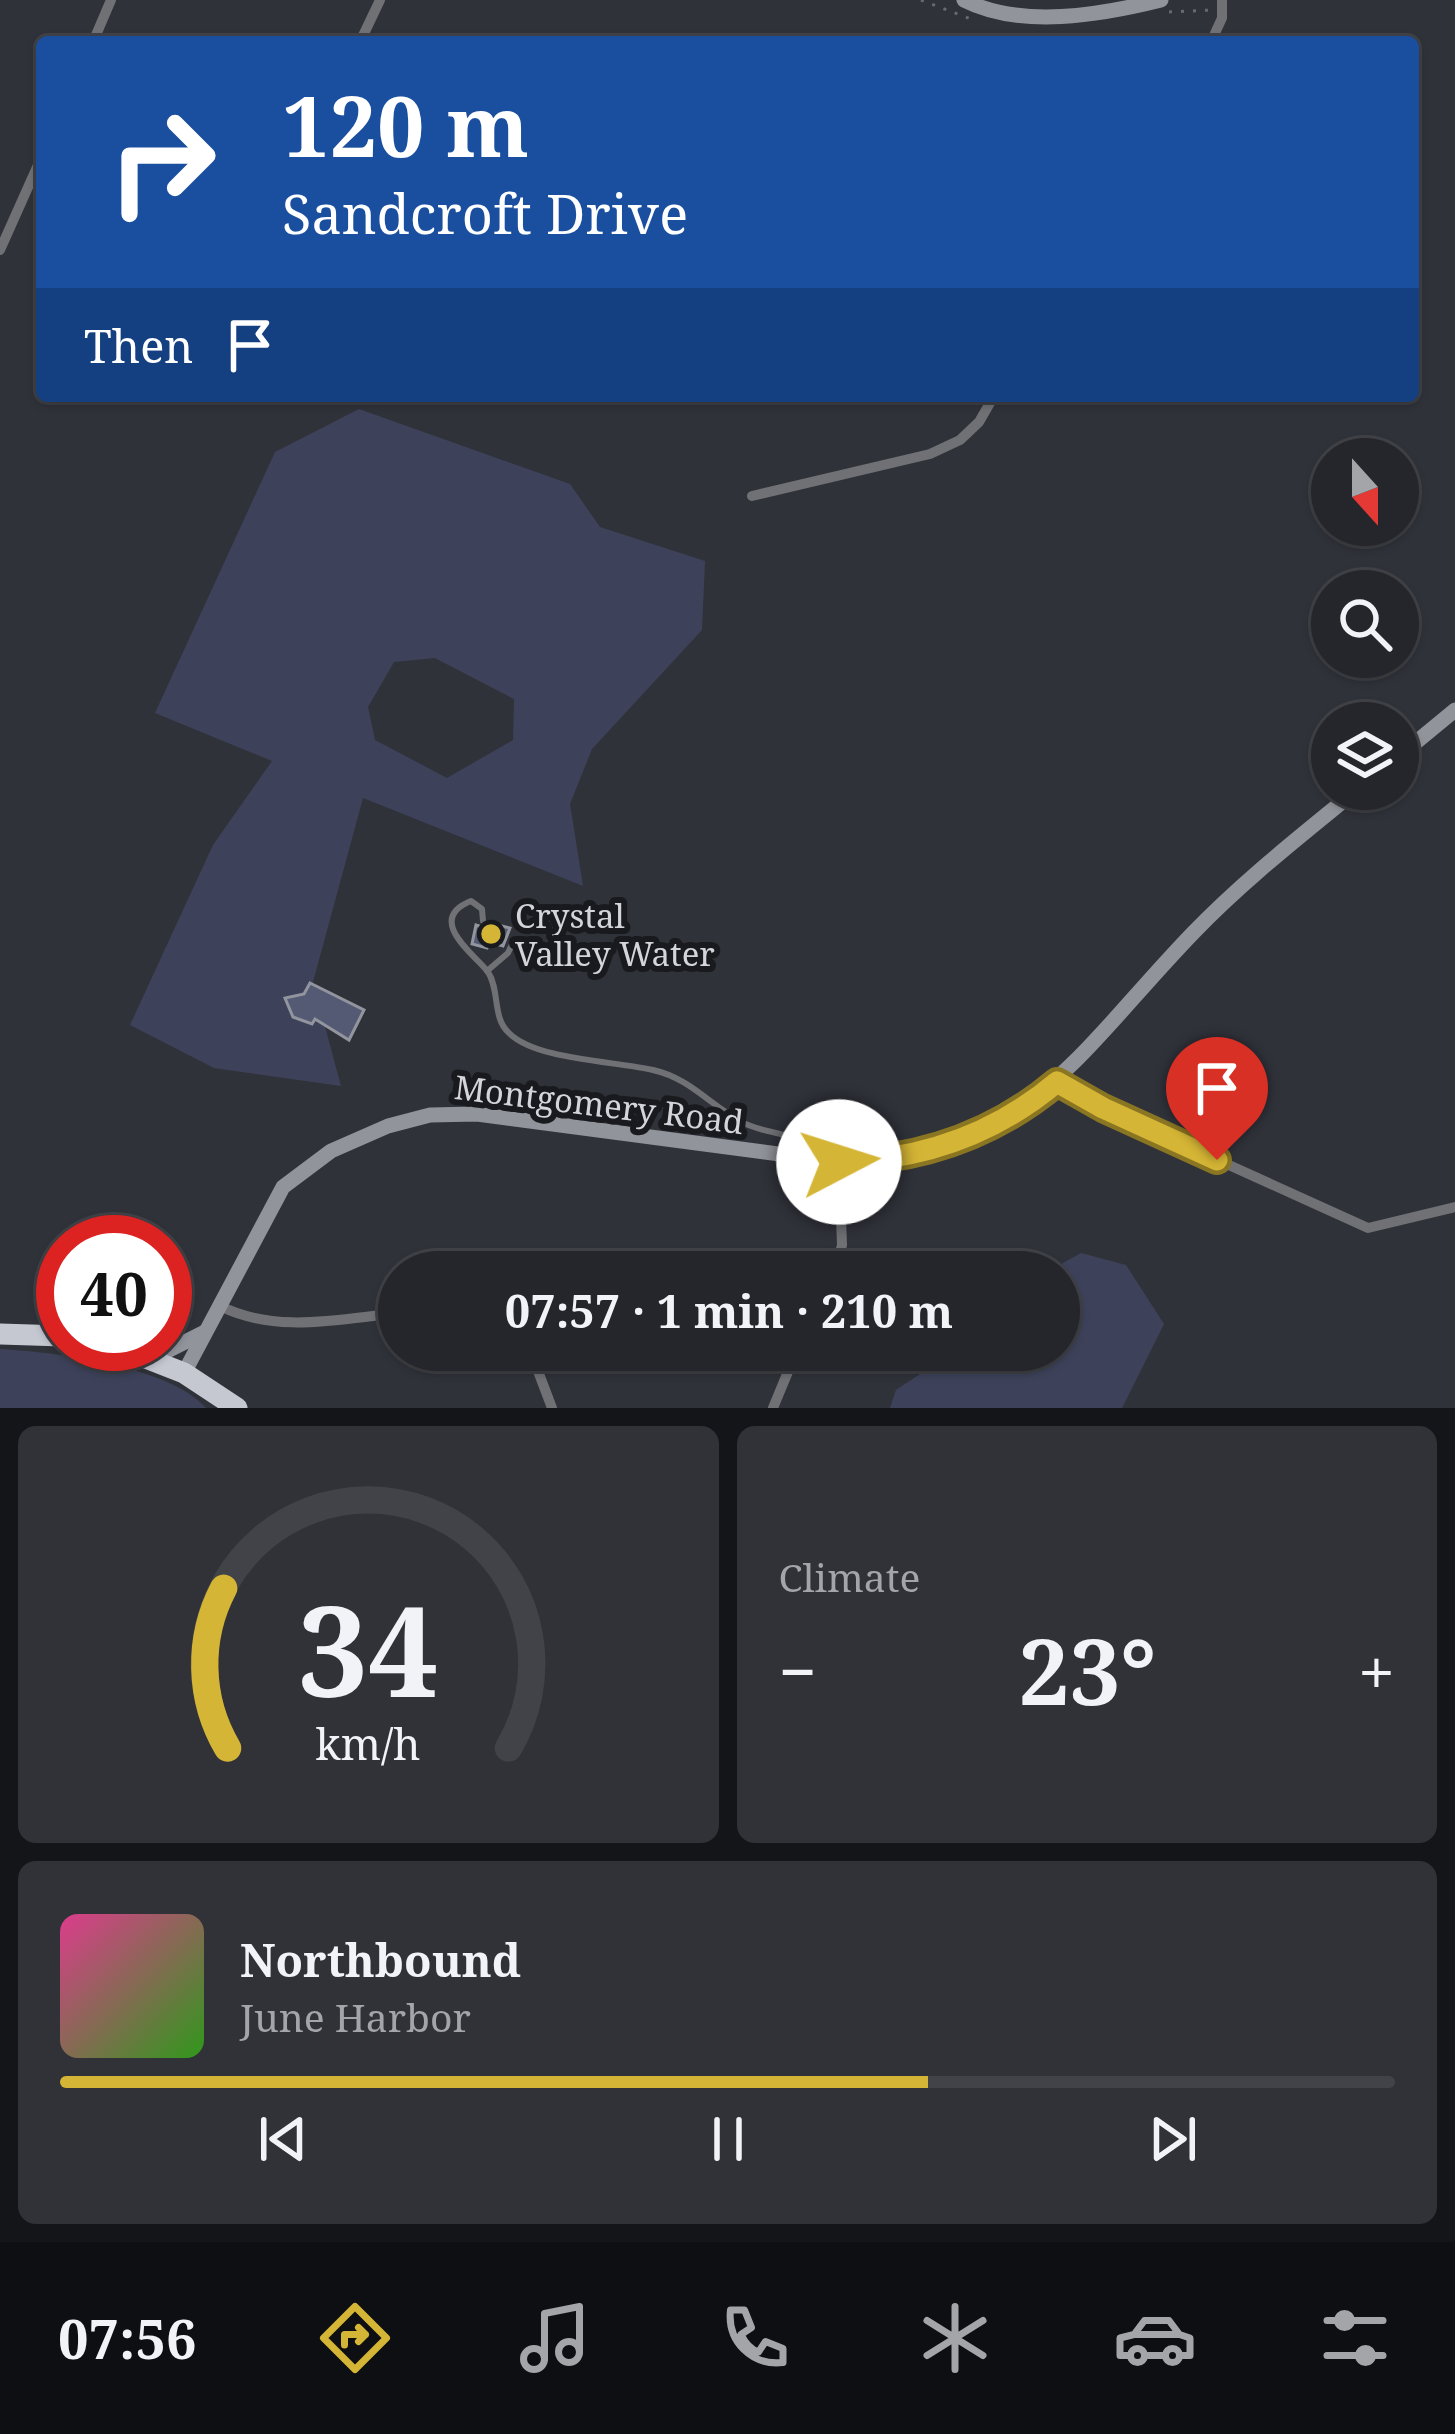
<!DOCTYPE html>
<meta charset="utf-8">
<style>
:root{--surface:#24262c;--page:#303238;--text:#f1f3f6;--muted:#a3a5a9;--line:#414348;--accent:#d5b535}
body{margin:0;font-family:"Noto Serif",serif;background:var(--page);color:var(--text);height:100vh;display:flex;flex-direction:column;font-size:45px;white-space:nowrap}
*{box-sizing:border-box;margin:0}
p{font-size:39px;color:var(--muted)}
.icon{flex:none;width:66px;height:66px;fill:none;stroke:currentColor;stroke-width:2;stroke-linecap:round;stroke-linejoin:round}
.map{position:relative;height:1408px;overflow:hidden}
.sheet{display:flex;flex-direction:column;gap:18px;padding:18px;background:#141518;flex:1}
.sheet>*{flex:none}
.hud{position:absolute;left:36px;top:36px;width:1383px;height:366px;border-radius:12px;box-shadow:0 3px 9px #0004,0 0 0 3px var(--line);background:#1a4fa0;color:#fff;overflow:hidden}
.needle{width:78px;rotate:159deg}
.controls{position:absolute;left:1311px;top:438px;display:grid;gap:24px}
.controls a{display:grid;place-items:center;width:108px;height:108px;border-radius:50%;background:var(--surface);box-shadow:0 3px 9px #0004,0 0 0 3px var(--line);font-size:60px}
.speed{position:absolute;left:36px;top:1215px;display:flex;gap:24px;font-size:60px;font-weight:700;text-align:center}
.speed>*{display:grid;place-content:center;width:156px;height:156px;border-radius:50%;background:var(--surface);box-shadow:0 3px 9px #0004,0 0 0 3px var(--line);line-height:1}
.speed .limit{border:18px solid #d22;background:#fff;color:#111}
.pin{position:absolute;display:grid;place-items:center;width:102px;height:102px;color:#fff;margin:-123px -51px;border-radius:50% 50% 50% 0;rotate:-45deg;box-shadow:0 0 12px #0007}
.pin .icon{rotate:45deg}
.me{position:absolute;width:132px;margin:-66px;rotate:85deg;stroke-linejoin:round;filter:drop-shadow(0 0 9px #0008)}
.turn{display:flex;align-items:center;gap:42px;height:252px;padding:0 48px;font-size:54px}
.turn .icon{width:156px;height:156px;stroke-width:2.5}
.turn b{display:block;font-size:84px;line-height:102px}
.then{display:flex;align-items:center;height:114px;padding:0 48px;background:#0003;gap:24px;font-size:45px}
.big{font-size:90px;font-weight:700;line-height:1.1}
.sheet .widget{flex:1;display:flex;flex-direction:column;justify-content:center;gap:18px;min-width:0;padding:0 42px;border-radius:18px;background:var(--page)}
.sheet .dial{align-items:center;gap:0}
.dial svg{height:312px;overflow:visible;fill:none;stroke:var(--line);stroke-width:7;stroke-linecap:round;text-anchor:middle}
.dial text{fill:var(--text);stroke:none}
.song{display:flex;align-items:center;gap:36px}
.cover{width:144px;height:144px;border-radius:18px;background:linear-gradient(135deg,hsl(330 70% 55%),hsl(110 70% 35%))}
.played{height:12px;border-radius:6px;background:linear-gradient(90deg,var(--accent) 65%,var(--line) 65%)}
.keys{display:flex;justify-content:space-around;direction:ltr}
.heat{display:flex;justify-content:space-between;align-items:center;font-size:66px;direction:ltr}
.sheet .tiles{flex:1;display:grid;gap:18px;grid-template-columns:1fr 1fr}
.widget:last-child{grid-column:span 2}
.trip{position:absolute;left:378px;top:1251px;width:702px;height:120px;border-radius:60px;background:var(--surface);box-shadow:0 3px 9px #0004,0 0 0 3px var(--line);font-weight:700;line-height:120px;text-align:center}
.tabs{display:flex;height:192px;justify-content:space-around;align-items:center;background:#0e0f12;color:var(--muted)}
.tabs .icon{width:84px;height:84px}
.tabs .active{color:var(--accent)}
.tabs b{font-size:54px;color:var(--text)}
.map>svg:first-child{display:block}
.green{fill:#3d425a;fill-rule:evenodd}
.building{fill:#545a74;stroke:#92949e;stroke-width:3}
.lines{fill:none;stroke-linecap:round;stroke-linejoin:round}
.path{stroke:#676970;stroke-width:3;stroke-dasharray:3 9;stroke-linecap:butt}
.lane{stroke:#707175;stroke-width:6}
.street{stroke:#707175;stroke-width:10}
.secondary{stroke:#92949b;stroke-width:15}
.highway{stroke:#c5c7d1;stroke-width:21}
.route-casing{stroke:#8a7622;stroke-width:30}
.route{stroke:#d5b535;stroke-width:21}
.poi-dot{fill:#d5b535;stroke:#191a1e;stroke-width:4.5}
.labels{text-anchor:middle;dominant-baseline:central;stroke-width:12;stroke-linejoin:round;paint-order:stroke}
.poi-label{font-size:33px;fill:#d4d5db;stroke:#191a1e;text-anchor:start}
.street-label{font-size:33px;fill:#d4d5db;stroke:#191a1e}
</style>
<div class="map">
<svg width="1455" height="1408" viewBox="0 0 1455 1408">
<rect width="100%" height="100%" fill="#30323a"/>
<g class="green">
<path d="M359 409 570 484 600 527 705 561 702 630 592 749 570 804 583 886 363 798 313 982 341 1086 214 1068 130 1025 213 845 272 761 155 713 275 452ZM435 658 514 699 513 740 447 778 375 740 368 707 394 662Z"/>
<path d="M1081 1253 1126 1265 1164 1324 1122 1408H890L896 1390 956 1350H1059V1272H1047Z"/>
<path d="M0 1349C54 1352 169 1366 206 1408H0Z"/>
</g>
<g class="building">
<path d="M490 923 510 928 503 946 489 942 487 948 472 944 476 925 485 928Z"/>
<path d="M310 983 364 1010 349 1040 315 1019 312 1024 293 1017 285 998 304 994Z"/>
</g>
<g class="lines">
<g class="path">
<path d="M921 0 976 21"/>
<path d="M1169 12 1212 10"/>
</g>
<g class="lane">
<path d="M483 921 482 909 471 901C423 920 478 957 488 972 500 990 492 1018 509 1033 536 1060 615 1061 653 1070 689 1078 709 1104 740 1121 753 1129 770 1131 784 1135L792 1154"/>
<path d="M487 971 508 953 514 940"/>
</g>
<g class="street">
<path d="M93 42 111 0"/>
<path d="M360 42 380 0"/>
<path d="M1211 42 1222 18V0"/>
<path d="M0 250 42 156"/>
<path d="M752 496 930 454 960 440 979 422 994 396"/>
<path d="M1057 1081 1103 1108 1368 1228 1455 1207"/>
<path d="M835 1272 842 1245 839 1162"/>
<path d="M220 1306C277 1334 338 1319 399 1313"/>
<path d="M530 1350 552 1408"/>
<path d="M773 1408 797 1350"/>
</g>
<g class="secondary">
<path d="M964 0C1021 29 1101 15 1161 0"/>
<path d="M1398 757 1455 710"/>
<path d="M141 1353 169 1350 205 1332"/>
<path d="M184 1373 283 1187 331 1151 388 1126 430 1115 477 1114 839 1162C1024 1159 1078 1052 1193 933 1244 880 1302 835 1358 789"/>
</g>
<g class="highway">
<path d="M0 1334 63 1336"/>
<path d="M110 1344 184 1373 237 1408"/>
</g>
</g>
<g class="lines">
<g class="route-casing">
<path id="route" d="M839 1162C922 1160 994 1135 1057 1082L1103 1108 1217 1160"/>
</g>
<use href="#route" class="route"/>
</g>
<circle class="poi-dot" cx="491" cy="934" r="12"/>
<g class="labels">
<g class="poi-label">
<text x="515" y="915">Crystal<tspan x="515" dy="38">Valley Water</tspan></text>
</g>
<g class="street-label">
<text transform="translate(599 1104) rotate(7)">Montgomery Road</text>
</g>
</g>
</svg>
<div class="controls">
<a><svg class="needle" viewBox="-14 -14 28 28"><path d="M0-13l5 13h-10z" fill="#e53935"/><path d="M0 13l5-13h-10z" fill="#a3a5a9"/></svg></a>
<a><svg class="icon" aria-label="search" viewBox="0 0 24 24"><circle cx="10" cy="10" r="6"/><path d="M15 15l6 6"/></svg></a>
<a><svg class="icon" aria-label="layers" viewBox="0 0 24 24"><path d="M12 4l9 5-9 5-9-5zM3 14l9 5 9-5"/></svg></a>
</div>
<div class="speed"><div class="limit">40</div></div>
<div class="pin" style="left:1217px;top:1160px;background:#d93025"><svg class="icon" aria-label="arrive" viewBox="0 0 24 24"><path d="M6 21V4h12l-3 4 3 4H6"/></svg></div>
<svg class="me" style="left:839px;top:1162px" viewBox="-20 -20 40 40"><circle r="19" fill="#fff"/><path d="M0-13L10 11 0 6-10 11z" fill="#d5b535"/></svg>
<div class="trip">07:57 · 1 min · 210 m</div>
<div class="hud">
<div class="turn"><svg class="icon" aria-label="right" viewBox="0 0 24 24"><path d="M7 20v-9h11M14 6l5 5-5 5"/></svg><div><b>120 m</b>Sandcroft Drive</div></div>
<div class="then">Then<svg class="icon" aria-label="arrive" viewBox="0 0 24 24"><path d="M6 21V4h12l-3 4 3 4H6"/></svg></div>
</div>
</div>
<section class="sheet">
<div class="tiles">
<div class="widget dial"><svg viewBox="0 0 100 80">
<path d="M14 69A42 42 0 1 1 86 69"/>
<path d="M14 69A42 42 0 0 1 13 28" stroke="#d5b535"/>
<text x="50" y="56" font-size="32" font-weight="700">34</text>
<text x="50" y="72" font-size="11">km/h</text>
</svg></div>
<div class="widget"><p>Climate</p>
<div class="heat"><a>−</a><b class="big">23°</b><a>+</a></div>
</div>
<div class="widget">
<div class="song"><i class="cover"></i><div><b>Northbound</b><p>June Harbor</p></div></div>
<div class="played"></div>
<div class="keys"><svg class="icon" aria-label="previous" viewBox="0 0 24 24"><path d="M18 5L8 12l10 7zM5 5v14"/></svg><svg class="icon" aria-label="pause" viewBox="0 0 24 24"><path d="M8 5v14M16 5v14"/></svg><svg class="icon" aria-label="next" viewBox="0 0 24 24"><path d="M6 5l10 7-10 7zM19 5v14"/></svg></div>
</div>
</div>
</section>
<nav class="tabs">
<b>07:56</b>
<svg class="icon active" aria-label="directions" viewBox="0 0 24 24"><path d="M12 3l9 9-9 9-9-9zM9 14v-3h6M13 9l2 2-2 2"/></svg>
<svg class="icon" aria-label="music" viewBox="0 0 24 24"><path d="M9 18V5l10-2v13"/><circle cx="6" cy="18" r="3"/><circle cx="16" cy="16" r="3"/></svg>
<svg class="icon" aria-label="phone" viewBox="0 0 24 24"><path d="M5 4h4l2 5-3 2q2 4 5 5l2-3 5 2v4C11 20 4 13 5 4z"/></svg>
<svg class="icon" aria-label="climate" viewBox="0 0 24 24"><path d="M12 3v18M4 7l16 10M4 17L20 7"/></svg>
<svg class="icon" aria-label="car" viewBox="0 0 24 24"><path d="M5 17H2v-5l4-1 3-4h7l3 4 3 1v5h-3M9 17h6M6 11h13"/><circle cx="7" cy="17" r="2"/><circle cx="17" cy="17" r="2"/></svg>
<svg class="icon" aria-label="filters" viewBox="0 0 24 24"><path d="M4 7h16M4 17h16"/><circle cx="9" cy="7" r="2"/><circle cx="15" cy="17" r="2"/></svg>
</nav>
